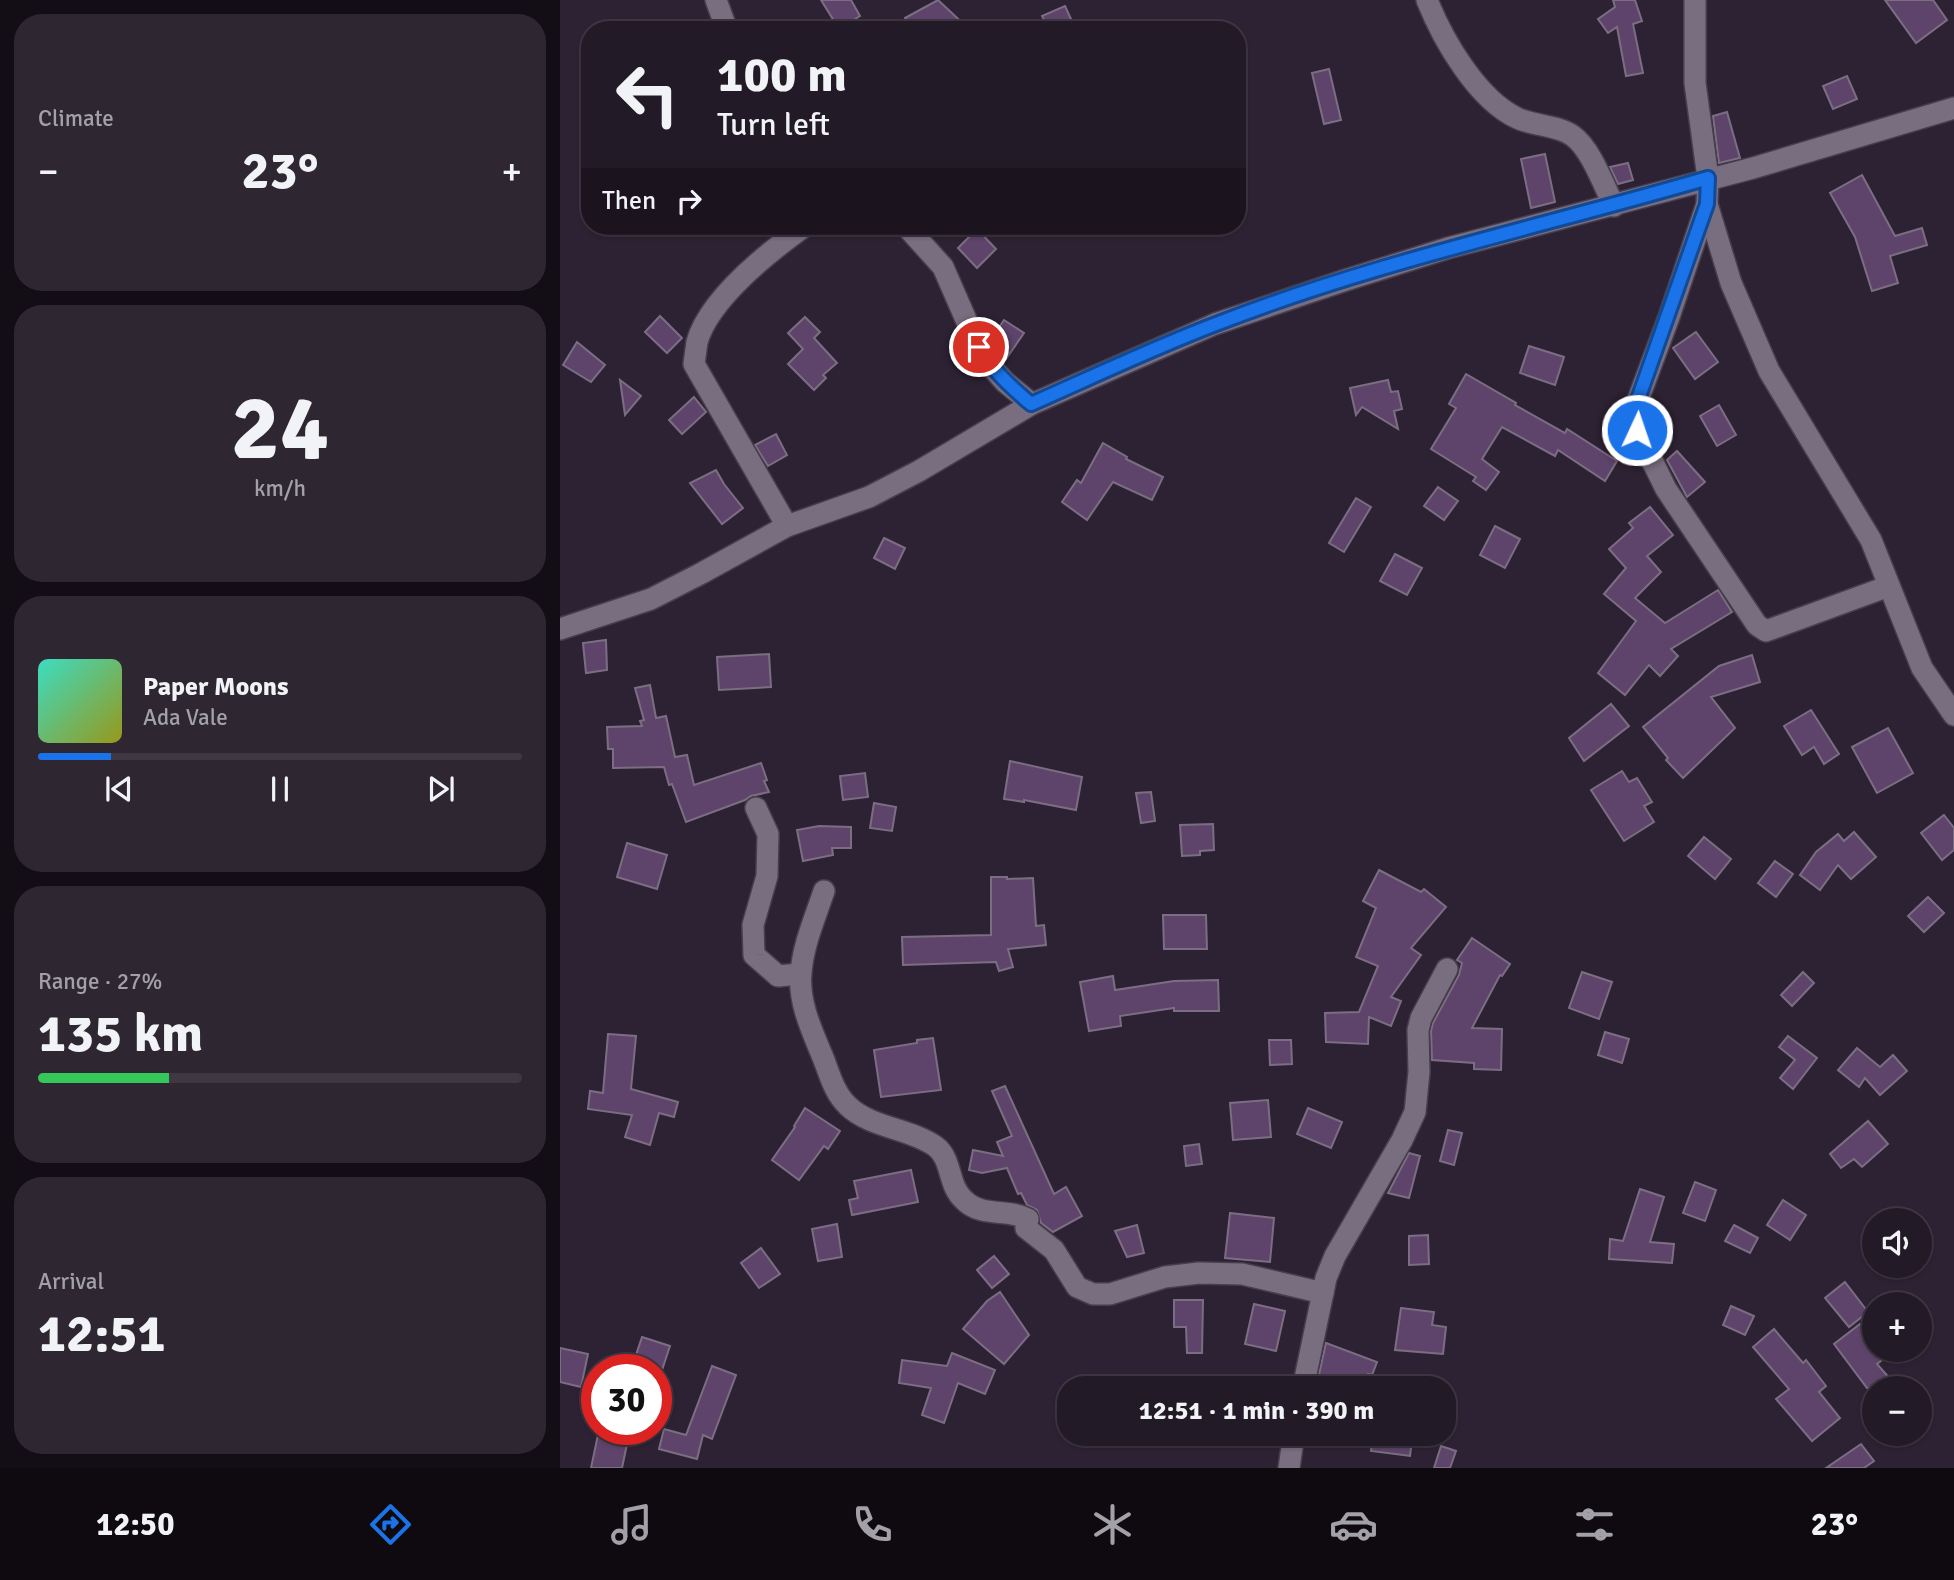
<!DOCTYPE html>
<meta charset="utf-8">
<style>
:root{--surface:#221a26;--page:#2e2732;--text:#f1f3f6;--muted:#a2a1a7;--line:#3f3843;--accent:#1a73e8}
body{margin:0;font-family:Signika,sans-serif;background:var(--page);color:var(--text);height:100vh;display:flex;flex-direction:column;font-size:26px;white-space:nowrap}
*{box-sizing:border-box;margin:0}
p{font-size:23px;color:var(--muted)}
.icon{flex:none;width:38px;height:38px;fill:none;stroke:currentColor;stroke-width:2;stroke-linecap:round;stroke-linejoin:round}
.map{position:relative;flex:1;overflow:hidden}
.side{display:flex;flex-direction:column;gap:14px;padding:14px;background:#130e15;width:560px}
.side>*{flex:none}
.banner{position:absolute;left:21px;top:21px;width:665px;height:214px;border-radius:28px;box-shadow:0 2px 5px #0004,0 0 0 2px var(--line);background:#221a26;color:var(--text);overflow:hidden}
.fabs{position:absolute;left:1302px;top:1208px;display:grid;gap:14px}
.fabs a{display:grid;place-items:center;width:70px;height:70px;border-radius:50%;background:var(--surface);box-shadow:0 2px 5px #0004,0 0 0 2px var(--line);font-size:35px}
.speed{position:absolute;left:21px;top:1354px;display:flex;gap:14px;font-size:35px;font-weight:700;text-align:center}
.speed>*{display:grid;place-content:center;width:91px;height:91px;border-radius:50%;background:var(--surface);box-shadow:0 2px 5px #0004,0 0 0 2px var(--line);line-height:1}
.speed .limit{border:10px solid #d22;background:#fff;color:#111}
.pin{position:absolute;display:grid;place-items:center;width:60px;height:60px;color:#fff;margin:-30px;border:4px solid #fff;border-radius:50%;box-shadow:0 2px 7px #0007}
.me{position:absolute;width:77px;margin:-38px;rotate:3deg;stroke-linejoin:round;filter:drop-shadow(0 0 5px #0008)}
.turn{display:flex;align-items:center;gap:24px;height:147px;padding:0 21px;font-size:32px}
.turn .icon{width:91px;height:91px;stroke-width:2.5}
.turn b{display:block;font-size:49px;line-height:60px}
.then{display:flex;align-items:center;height:66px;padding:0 21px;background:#0003;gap:14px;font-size:26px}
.big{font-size:52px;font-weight:700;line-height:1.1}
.side .card{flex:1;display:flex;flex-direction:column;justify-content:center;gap:10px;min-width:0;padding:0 24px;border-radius:28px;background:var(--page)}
.side .dial{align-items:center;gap:0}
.dial b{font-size:91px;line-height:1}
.song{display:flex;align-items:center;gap:21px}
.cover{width:84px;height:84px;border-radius:10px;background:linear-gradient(135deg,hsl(170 70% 55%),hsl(60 70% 35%))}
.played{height:7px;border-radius:4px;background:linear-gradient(90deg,var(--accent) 15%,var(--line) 15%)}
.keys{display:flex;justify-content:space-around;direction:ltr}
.heat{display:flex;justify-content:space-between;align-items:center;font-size:38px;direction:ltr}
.charge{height:10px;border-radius:5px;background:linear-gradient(90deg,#34c759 27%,var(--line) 0)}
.trip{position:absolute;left:497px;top:1376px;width:399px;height:70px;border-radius:28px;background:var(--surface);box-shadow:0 2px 5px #0004,0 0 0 2px var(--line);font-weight:700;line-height:70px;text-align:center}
.tabs{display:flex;height:112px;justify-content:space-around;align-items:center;background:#0e0a0f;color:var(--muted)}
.tabs .icon{width:49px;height:49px}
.tabs .on{color:var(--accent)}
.tabs b{font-size:32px;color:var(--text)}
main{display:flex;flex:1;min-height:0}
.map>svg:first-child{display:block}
.building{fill:#5e446a;stroke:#7b6e82;stroke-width:2}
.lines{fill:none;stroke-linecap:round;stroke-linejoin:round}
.minor-casing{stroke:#463e4b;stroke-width:24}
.minor{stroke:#796d80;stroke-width:21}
.route-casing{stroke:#114b97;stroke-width:18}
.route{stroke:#1a73e8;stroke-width:12}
</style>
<main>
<section class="side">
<div class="card"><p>Climate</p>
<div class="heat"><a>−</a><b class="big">23°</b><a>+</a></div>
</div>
<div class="card dial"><b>24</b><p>km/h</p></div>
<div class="card">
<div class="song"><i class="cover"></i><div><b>Paper Moons</b><p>Ada Vale</p></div></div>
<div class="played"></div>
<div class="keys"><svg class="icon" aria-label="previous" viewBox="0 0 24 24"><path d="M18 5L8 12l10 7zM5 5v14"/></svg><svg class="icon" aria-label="pause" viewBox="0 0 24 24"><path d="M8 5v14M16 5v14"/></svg><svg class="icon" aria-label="next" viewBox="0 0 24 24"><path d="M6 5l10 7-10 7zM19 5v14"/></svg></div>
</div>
<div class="card"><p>Range · 27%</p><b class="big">135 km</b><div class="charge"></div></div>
<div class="card"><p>Arrival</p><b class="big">12:51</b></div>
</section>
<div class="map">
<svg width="1394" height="1468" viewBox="0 0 1394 1468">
<rect width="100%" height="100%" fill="#2d2233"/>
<g class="building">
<path d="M261 0H291L300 16 279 29Z"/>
<path d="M378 0 410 30H352L345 18Z"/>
<path d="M1053 0H1075L1082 21 1073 24 1083 73 1066 76 1057 27 1048 33 1038 19 1055 7Z"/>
<path d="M1325 0H1373L1387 20 1356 43Z"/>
<path d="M505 6 516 30H489L482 16Z"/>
<path d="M769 69 781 120 764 124 752 73Z"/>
<path d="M1287 76 1297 99 1273 109 1263 86Z"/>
<path d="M1167 112 1180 158 1159 163 1153 116Z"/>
<path d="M985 154 995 202 971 208 961 159Z"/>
<path d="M1068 163 1073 180 1058 184 1050 167Z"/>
<path d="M1302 175 1335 236 1362 228 1367 245 1330 256 1338 283 1312 291 1295 237 1270 193Z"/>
<path d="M417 229 436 249 417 268 398 248Z"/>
<path d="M100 316 122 338 107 353 85 332Z"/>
<path d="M245 317 260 332 254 338 277 363 263 375 266 378 254 390 228 364 243 349 228 333Z"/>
<path d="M444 320 464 333 446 359 438 353 430 340Z"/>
<path d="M1136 332 1158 362 1135 379 1113 348Z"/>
<path d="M17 342 45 365 31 382 3 365Z"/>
<path d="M969 346 1004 357 995 385 960 373Z"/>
<path d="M906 374 956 403 955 405 1005 433 1007 429 1057 461 1045 481 998 450 995 456 942 427 922 459 939 472 926 490 913 481 916 477 871 449 896 408 889 404Z"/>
<path d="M60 380 81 396 65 415Z"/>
<path d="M828 380 831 392 838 391 842 409 834 411 838 429 802 407 796 415 790 388Z"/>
<path d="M134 397 146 412 122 434 109 420Z"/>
<path d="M1159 405 1176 435 1157 446 1140 416Z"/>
<path d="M216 434 227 455 208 466 195 445Z"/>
<path d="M543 443 567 457 566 459 603 477 592 500 553 482 527 520 502 502 517 480 521 483Z"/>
<path d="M1117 451 1145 482 1127 497 1107 460Z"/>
<path d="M156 470 164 484 183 508 162 524 130 483Z"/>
<path d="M878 487 898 501 884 520 864 506Z"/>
<path d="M796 498 811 507 784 552 769 543Z"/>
<path d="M1090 507 1113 535 1087 556 1101 572 1075 598 1105 623 1158 590 1172 612 1111 649 1118 656 1100 676 1089 665 1065 695 1038 673 1076 621 1044 594 1066 568 1049 549 1073 528 1069 523Z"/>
<path d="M935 526 960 539 945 568 920 555Z"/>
<path d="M324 538 345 548 335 569 314 558Z"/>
<path d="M835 554 862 568 847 595 820 581Z"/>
<path d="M46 640 47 670 26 673 23 643Z"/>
<path d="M209 654 211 687 159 690 157 657Z"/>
<path d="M1192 655 1200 682 1151 697 1175 728 1123 778 1106 760 1108 758 1083 727 1159 666Z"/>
<path d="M90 685 96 718 106 716 115 757 127 755 134 785 201 763 207 780 204 781 209 792 191 796 185 800 126 822 112 784 109 785 104 767 53 768V749H48L47 727 82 726 80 721 84 720 75 688Z"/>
<path d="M1051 704 1069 726 1024 761 1009 738Z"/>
<path d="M1251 710 1279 754 1264 764 1254 747 1242 755 1224 726Z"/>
<path d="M1328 728 1353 773 1317 793 1292 747Z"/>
<path d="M450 761 522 777 516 810 464 800V802L444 799Z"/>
<path d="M1062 771 1069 782 1077 778 1092 802 1084 806 1094 822 1064 841 1031 790Z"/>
<path d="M305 773 308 797 283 800 280 776Z"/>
<path d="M591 792 595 821 581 823 576 793Z"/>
<path d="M314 803 336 807 332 831 310 828Z"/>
<path d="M1384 815 1394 828V850L1382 860 1361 833Z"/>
<path d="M653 824 654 850 640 851V855L622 856 620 825Z"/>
<path d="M259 826 291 827V848H272L273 855 243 861 237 830Z"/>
<path d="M1294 832 1316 857 1291 879 1278 865 1260 890 1240 875 1256 852 1278 834 1284 841Z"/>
<path d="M1144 837 1171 859 1155 879 1128 856Z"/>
<path d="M67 843 107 855 97 889 57 877Z"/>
<path d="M1215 861 1233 874 1216 897 1198 883Z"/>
<path d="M819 870 861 892 864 889 886 907 851 948 861 955 831 997 841 1001 831 1026 809 1017 808 1044 766 1042 765 1013 799 1012 818 966 796 957 816 908 803 901Z"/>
<path d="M431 877H447V879L473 878 476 926 484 925 486 945 448 949 453 967 439 971 436 962 343 965 342 937 431 935Z"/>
<path d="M1368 897 1384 913 1364 932 1348 916Z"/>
<path d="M603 915H646L647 949H604Z"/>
<path d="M912 938 950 964 942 976 940 975 912 1028 942 1029 941 1070 914 1069V1063L872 1060 871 1031 873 1023 899 975 902 963 897 960Z"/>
<path d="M1022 972 1052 982 1039 1019 1009 1008Z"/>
<path d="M1243 972 1254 983 1232 1006 1221 995Z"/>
<path d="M553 976 555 990 614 981 658 980 659 1011H614V1008L560 1016 561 1026 529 1031 520 982Z"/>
<path d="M1045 1032 1069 1039 1062 1063 1038 1055Z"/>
<path d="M48 1034 76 1036 71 1089 118 1102 114 1117 99 1113 90 1145 65 1137 72 1115 28 1109 30 1091 43 1093Z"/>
<path d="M1228 1036 1257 1058 1233 1089 1220 1078 1235 1060 1219 1047Z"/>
<path d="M373 1038 381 1090 321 1097 314 1050 357 1043V1040Z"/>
<path d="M709 1040H731L732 1064 710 1065Z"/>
<path d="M1297 1048 1320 1067 1333 1055 1347 1071 1320 1095 1305 1078 1299 1087 1278 1070Z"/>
<path d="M445 1086 494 1194 506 1187 522 1216 493 1232 481 1223 477 1210 467 1205 461 1193 458 1194 447 1168 422 1173 409 1170 413 1150 443 1156 437 1142 452 1136 432 1091Z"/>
<path d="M708 1100 711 1137 673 1140 670 1103Z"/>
<path d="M245 1108 280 1131 268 1149 264 1146 239 1180 212 1160 235 1127 234 1126Z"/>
<path d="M748 1108 782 1122 771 1148 737 1134Z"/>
<path d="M1308 1121 1328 1144 1302 1167 1294 1159 1281 1168 1270 1154Z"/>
<path d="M888 1130 902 1133 894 1165 880 1161Z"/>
<path d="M639 1144 642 1164 626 1166 624 1146Z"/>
<path d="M849 1153 860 1156 849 1198 828 1193Z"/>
<path d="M351 1170 358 1202 292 1215 289 1200 298 1198 294 1181Z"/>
<path d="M1135 1182 1156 1190 1145 1221 1123 1213Z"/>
<path d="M1080 1189 1104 1197 1090 1242 1114 1244 1112 1263 1049 1259 1050 1239 1063 1241Z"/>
<path d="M1223 1200 1246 1215 1230 1240 1207 1225Z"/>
<path d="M670 1213 714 1218 710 1262 665 1258Z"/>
<path d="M277 1224 282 1257 258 1261 252 1229Z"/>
<path d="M577 1225 584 1253 567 1257 555 1231Z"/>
<path d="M1174 1225 1198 1238 1190 1253 1165 1241Z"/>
<path d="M868 1235 869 1264 849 1265V1236Z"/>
<path d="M201 1248 220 1274 199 1288 181 1263Z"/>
<path d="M434 1256 449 1274 432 1288 417 1270Z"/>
<path d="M1285 1282 1308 1312 1289 1327 1265 1298Z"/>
<path d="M440 1292 469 1335 444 1364 403 1329 427 1301Z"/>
<path d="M614 1300H643L642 1353H627L626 1327H614Z"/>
<path d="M694 1304 725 1311 716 1351 685 1344Z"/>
<path d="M1171 1306 1194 1316 1185 1335 1163 1325Z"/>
<path d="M841 1308 874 1312 872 1325 886 1327 883 1354 835 1350Z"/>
<path d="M1300 1324 1314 1342V1349H1320L1326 1357 1317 1364 1338 1388H1307L1274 1344Z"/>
<path d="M1214 1329 1243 1363 1246 1360 1266 1386 1259 1392 1280 1418 1252 1441 1216 1399 1229 1389 1193 1347Z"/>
<path d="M82 1337 110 1346 102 1370H71Z"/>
<path d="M766 1343 817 1362 812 1375 808 1374 805 1388H756Z"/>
<path d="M0 1348 28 1354 21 1387 0 1382Z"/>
<path d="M392 1353 435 1370 425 1394 398 1383 384 1423 362 1415 371 1388 339 1383 342 1360 387 1366Z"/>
<path d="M152 1366 176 1375 152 1439 143 1435 137 1459 99 1449 104 1429 126 1435Z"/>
<path d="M39 1430H70L62 1468H31Z"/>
<path d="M813 1433H853L850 1456 811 1451Z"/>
<path d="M1301 1444 1314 1461 1304 1468H1266Z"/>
<path d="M881 1446 896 1451 890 1468H874Z"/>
</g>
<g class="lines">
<g class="minor-casing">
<g id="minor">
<path d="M156 0 167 30"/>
<path d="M867 0C883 40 917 99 957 118 973 126 998 125 1013 136 1031 149 1044 186 1054 206"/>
<path d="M1135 0V83L1148 178 1147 204 1171 283 1209 371 1311 540 1362 668 1394 715"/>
<path d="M1147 204 1109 317 1076 405 1077 430 1106 489 1197 625 1206 631 1329 586"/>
<path d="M346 226 383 267 411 331 428 363 445 382 472 404"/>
<path d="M227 526 134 364C135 357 136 349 137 342 149 299 210 251 245 226"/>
<path d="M0 629 91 599 140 574 227 526 309 497 359 471 472 404 655 324 786 280 888 248 1193 168 1394 108"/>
<path d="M196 808 208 834 207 876 193 925 194 955 218 976 240 974"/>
<path d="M264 891C255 918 243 945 241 973 238 1003 253 1033 264 1060 270 1076 275 1094 288 1106 311 1128 349 1128 375 1146 393 1159 387 1185 404 1200 422 1218 447 1208 468 1219L466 1228 494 1250 517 1287 533 1294H550L605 1277 639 1273 682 1274 763 1293"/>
<path d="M743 1388 766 1278 775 1256 842 1140 855 1112 859 1072 858 1030 861 1018 887 969"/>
<path d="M729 1468 734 1433"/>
</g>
</g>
<use href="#minor" class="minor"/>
</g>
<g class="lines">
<g class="route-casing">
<path id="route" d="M419 347C433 371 451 387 471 404 532 377 593 348 656 324 815 262 984 226 1148 178L1147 204 1076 405 1077 430"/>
</g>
<use href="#route" class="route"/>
</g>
</svg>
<div class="fabs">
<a><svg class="icon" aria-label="sound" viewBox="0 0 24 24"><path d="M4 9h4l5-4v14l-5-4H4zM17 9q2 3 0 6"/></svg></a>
<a>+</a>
<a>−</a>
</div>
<div class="speed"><div class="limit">30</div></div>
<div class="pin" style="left:419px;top:347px;background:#d93025"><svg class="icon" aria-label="arrive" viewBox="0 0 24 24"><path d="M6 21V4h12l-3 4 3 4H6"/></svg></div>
<svg class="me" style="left:1077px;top:430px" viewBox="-20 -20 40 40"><circle r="17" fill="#1a73e8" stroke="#fff" stroke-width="3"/><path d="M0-11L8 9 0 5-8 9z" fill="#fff"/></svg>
<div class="trip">12:51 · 1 min · 390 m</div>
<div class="banner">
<div class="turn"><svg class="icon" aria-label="left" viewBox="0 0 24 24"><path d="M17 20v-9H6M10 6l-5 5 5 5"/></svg><div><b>100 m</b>Turn left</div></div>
<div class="then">Then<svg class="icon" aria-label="right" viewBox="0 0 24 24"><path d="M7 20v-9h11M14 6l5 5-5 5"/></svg></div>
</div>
</div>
</main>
<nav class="tabs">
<b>12:50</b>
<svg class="icon on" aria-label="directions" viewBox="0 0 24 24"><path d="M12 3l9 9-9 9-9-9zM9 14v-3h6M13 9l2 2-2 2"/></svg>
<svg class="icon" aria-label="music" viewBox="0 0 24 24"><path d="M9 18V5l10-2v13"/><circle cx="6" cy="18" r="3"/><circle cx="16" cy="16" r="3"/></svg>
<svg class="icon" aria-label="phone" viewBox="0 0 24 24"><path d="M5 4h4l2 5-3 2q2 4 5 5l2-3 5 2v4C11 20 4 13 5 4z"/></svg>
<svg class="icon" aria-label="climate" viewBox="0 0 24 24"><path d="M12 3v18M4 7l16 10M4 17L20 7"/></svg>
<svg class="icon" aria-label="car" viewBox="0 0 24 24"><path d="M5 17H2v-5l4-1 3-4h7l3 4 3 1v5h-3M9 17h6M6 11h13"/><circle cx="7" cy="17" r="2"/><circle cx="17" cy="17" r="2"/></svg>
<svg class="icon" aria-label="filters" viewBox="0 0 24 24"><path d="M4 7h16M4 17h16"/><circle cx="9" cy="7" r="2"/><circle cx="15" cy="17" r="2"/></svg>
<b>23°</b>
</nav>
